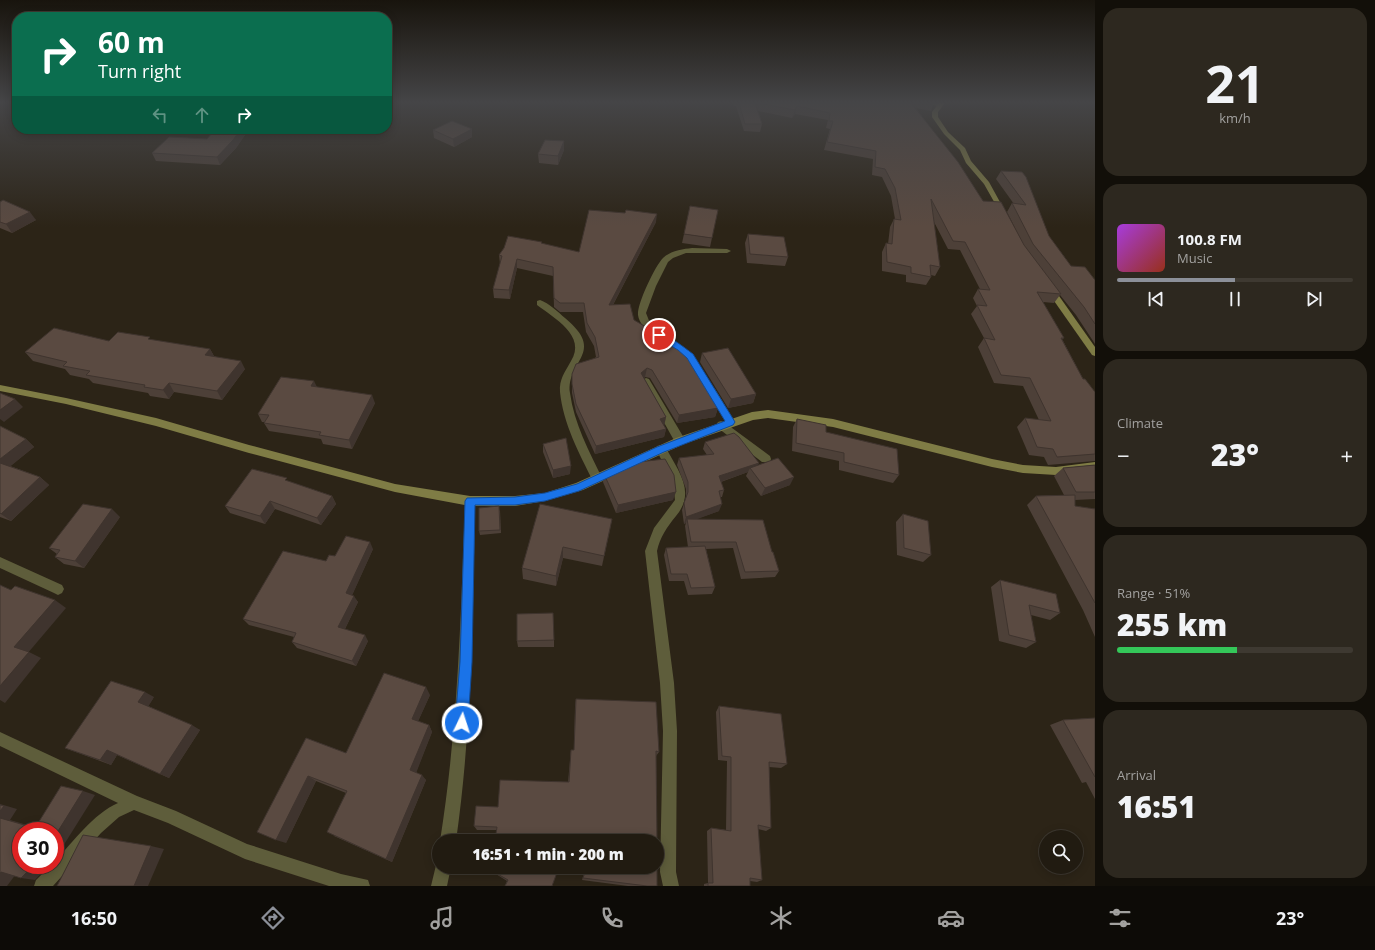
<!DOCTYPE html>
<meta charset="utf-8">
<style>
:root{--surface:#211b11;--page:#2d281f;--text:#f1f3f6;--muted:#a2a19f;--line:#3e3931;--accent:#8c9099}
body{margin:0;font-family:"Open Sans",sans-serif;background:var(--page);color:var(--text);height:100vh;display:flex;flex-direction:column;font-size:15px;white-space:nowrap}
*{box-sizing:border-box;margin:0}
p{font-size:13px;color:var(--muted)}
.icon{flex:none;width:22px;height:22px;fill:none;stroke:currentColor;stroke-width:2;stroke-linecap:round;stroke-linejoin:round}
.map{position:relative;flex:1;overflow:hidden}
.drawer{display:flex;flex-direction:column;gap:8px;padding:8px;background:#120f09;width:280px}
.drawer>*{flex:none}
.top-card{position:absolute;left:12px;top:12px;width:380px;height:122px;border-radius:16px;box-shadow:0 2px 10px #0003,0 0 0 1px var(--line);background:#0b6e4f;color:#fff;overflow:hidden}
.tools{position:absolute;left:1039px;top:830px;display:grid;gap:8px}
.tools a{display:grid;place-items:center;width:44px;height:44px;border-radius:50%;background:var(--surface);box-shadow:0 2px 10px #0003,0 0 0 1px var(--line);font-size:20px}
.speed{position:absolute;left:12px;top:822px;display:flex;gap:8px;font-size:20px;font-weight:700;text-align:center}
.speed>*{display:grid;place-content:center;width:52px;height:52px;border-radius:50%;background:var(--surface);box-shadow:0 2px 10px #0003,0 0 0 1px var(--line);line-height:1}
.speed .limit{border:6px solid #d22;background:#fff;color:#111}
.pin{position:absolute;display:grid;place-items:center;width:34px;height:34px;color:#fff;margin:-17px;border:2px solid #fff;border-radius:50%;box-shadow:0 1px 4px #0007}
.me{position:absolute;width:44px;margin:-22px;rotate:4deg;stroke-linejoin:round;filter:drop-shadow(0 0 3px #0008)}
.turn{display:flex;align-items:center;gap:14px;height:84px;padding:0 20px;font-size:18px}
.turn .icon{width:52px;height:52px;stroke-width:2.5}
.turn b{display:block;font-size:28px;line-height:34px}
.lanes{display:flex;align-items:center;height:38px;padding:0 20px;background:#0003;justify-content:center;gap:20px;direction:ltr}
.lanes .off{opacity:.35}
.big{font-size:30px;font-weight:800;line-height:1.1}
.drawer .card{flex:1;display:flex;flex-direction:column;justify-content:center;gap:6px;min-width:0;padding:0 14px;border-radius:16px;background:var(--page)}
.drawer .dial{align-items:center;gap:0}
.dial b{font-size:52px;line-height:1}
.song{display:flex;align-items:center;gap:12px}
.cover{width:48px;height:48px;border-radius:6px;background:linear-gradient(135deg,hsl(280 70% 55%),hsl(10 70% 35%))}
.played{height:4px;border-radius:2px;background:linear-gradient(90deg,var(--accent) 50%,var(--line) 50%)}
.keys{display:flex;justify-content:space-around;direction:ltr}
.heat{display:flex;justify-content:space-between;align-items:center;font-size:22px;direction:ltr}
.charge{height:6px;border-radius:3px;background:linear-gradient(90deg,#34c759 51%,var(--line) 0)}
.trip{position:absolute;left:432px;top:834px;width:232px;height:40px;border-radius:20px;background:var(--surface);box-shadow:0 2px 10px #0003,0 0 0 1px var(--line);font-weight:800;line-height:40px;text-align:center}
.menu{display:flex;height:64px;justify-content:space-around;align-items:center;background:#0d0b07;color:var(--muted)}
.menu .icon{width:28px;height:28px}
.menu .current{color:var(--accent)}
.menu b{font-size:18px;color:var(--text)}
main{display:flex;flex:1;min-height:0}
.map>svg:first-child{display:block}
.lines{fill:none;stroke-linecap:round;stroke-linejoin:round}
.street{fill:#5e5d3b;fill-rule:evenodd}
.secondary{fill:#7f7c45;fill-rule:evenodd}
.wall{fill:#4d4038}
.shaded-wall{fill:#3f342e}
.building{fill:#5a4a41;stroke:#3f342e}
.route{fill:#1a73e8;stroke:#114b97}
</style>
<main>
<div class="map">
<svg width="1095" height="886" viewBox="0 0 1095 886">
<rect width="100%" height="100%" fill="#2c2417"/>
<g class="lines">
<g class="street">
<path d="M926 103H937L943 105 940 107Z"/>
<path d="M692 248 727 249 731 251 727 253H686L673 258 668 262 656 286 646 313 650 323 667 338 666 340C660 342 657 338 652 335 646 330 639 323 638 315 637 304 655 266 663 258 670 251 683 249 692 248Z"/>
<path d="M540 300C549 303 558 312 565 318 607 353 566 360 570 393 574 423 589 451 602 478L601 481 597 482 593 481C579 453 563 423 560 392 559 379 565 372 571 361 587 336 554 318 537 305V301Z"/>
<path d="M646 378 649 379 684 438 685 441 684 444H676L641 381Z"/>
<path d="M712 388 715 389 735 422 733 425H728L770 456 771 459 770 462H762L718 428 716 425 718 422 721 421 726 423 707 391Z"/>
<path d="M661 445 665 446C677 470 697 491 676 516 667 527 660 537 657 551L674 683 677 731 676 872 679 886H663L660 872 663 731 660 683 645 551 654 528 675 500 673 483 656 449 657 446Z"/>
<path d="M470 496 474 498 475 501C473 615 472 728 456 841H440C458 728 461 615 465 501L466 498Z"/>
<path d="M0 557 62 585 64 589 62 593 58 595 54 593 0 568Z"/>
<path d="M0 732 137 796 176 811 247 844 341 874 368 880 370 886H329L245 859 168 823 134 810 119 817 101 833 53 886H34L36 880 51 865H55V861C74 841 93 814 118 803L0 746Z"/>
<path d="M437 861H439V867H451L447 886H431Z"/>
</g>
<g class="secondary">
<path d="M939 103H945L938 112V117L948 132 965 148 971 161 989 182 1006 213 1005 214H1001L984 184 966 163 960 150 944 134 932 117V112Z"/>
<path d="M1046 286H1052L1095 347V356L1092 355 1045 288Z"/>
<path d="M0 385 66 398 156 418 249 445 395 484 470 496H515L545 493 576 483 676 438 752 412 768 410 833 419 992 459 1023 465 1056 467 1095 462V470L1056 475 1023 473 992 467 833 427 768 418 753 420 684 444 583 490 545 501 515 506H470L395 492 249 453 156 426 66 404 0 391Z"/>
</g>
</g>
<g class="wall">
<path d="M734 103H934L931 111 916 108 983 201 1024 246 1007 212 1012 203 1014 204 996 179 1001 171 1071 266 1095 280V344L1076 315 1060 295 1054 303 1043 302 1064 338 1062 339 1083 379 1095 392V461L1048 465 1044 457 1029 455 1017 427 1025 418 1039 420 1023 386 994 383 978 347 984 338 971 314 977 306 973 298 978 289H980L960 250 948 249 934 222 940 267 935 276 931 275V277L926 285 906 282V275L882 271V252L886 243 888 244 890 227 894 219H895L891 196 882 177 872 175 873 159 824 150 830 129 826 128 828 120 795 114 792 118 758 111 762 124 760 132 744 131 736 106H733Z"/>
<path d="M472 129V137L454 147 434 138 433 130Z"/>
<path d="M247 132 236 148 220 165 156 161 152 153 207 139Z"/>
<path d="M564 141V150L558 165 539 163 538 154Z"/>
<path d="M0 202 36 220 12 233 0 228Z"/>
<path d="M656 222 613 305 634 320 719 401 717 407 718 408 715 417 677 423 650 378 645 377 644 378 666 417 664 426 666 429 664 437 595 454 576 412 572 393V374L596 357 594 346 586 332 583 312H560L554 307 553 276 517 268 510 299 494 298 493 289 500 264 499 255 542 242V244L579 252Z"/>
<path d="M684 234 712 238 710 247 682 243Z"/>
<path d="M748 234 788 257 785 266 747 263 745 243Z"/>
<path d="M152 340 210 349 214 356 245 369 222 400 174 392 169 399 150 396 148 393 93 383 89 379 70 375 65 369 33 361 25 352 109 341Z"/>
<path d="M702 353 756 394 753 403 728 408 700 362Z"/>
<path d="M317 387 375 403 352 449 323 444 321 439 269 431 264 423 265 422H262L258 414Z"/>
<path d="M797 419 899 475 893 483 839 470V461L792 451 793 427Z"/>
<path d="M0 426 26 439 34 447 10 466 40 477 49 485 11 521 0 517Z"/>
<path d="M705 442 757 465 790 485 761 496 746 476 748 472 721 482 724 490 722 497H720L719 511 696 519 772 552 779 571 775 577 741 579 733 548 706 549 715 587 712 594 688 595 684 581H669L664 555 666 548 688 547 685 526 686 523 684 524 682 510 686 497V489L677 465 679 458 707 455 703 449Z"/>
<path d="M543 444 570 474 553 478 543 452Z"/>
<path d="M1095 465V499L1075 500V506L1095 509V637L1083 610 1027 505 1036 496 1064 495 1054 476 1063 468Z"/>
<path d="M604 474 673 500 616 513 603 482Z"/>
<path d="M288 481 332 496 336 504 321 525 275 509 265 524 230 513 225 506Z"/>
<path d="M500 510 501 533 480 535 479 531Z"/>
<path d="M903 514 931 555 923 562 897 555 896 522Z"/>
<path d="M120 517 84 568 64 564 55 557 57 554 49 548Z"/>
<path d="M612 519 602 566 563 558 556 586 523 579 522 568Z"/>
<path d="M373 549 352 595 358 602 345 629 368 641 356 666 297 648 292 642 294 637 249 625 243 619 335 556Z"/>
<path d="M1000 580 1060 613 1050 620 1031 615 1036 642 1026 648 999 641 991 587Z"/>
<path d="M554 640V647H518L517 641Z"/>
<path d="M430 695 418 721 429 725 432 732 416 772 426 780 392 862 334 836 346 793 316 781 286 843 306 738 346 753Z"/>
<path d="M154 697 148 706 200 730 169 778 117 755 111 765 65 748Z"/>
<path d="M576 699 659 752 656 756 507 838H498L496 834V830H477L474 826 498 807 568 782 571 750H574L575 706Z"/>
<path d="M719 706 787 764 781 768 769 767 771 828 766 831 758 829 762 880 757 882 750 881V886H704V884L708 883 707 831 711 828 726 830 727 761 718 760 716 712Z"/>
<path d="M1095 718V799L1086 782 1082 783 1050 725 1063 720Z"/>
<path d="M559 867 552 886H505L507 881 496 874 494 872Z"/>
<path d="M586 867H657V886H628L582 880Z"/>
</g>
<g class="shaded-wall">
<path d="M797 106 795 114 792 118 795 110Z"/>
<path d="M241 129H245L247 132 236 148 220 165 217 157Z"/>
<path d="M472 129V137L454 147 453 139Z"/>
<path d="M564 141V150L558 165V156Z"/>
<path d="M30 212 36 220 12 233 6 224Z"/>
<path d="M657 214 656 222 608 314 609 305Z"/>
<path d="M517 259V268L510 299 509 290Z"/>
<path d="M210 349 215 358 205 355Z"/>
<path d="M241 361 245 369 222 400 217 391Z"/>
<path d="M647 368 645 377 640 382 641 373Z"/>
<path d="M314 381 318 389 311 386Z"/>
<path d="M169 383 174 392 169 399 163 390Z"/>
<path d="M756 394 753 403 728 408 731 399Z"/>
<path d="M372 395 375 403 352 449 349 440Z"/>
<path d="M15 399 23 407 4 422 0 419V410Z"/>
<path d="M719 401 717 409 718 408 715 417 677 423 679 415 714 402Z"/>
<path d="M666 417 664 426 658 427 660 419Z"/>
<path d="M666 429 664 437 595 454 596 446Z"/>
<path d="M26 439 34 447 6 470 0 465V459Z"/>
<path d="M759 463 755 470 750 468 748 472 717 483 719 476Z"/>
<path d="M571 466 570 474 553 478V470Z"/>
<path d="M40 477 49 485 11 521 1 514Z"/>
<path d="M794 477 790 485 761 496 765 488Z"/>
<path d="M676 492 673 500 616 513 618 505Z"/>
<path d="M332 496 336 504 321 525 317 518Z"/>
<path d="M270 501 275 509 265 524 260 516Z"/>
<path d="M722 504 719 511 687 523V519L686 523 684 524 686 517Z"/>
<path d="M112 509 120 517 84 568 75 561Z"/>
<path d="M612 519 610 530 602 566 604 556Z"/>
<path d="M370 542 373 549 350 600 346 593Z"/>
<path d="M563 547V558L556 586V576Z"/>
<path d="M354 596 358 602 343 633 338 627Z"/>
<path d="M55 600 66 608 27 654 14 647Z"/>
<path d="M365 635 368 641 356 666 352 661Z"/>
<path d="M29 652 41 658 5 703 0 700V686Z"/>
<path d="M426 687 430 695 416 726 412 719Z"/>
<path d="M145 692 154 697 148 707 138 702Z"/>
<path d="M192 725 200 730 169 778 160 774Z"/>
<path d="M429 725 432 732 415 776 410 770Z"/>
<path d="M107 750 117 755 111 765 100 760Z"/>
<path d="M422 775 426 780 392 862 386 859Z"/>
<path d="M308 776 316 781 286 843 276 840Z"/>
<path d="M83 791 95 795 55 859V836Z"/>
<path d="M0 804 17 809 10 820 48 831 35 828 0 818Z"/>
<path d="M151 846 164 849 148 886H134Z"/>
<path d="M34 865H49L35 880 21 878Z"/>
<path d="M1 872 16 874 7 886H0V874Z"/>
</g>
<g class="building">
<path d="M739 103H755L762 124H745Z"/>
<path d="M758 103H911L958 162 983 201 1001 202 1024 245 1061 294 1037 292 1064 338H1061L1083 379H1085L1095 392V454L1057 457 1053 449 1037 447 1025 418 1051 421 1030 378 1001 375 984 338 995 340 977 305 987 306 978 289 990 290 965 242 953 241 931 199 940 267 930 265 931 277 911 273V267L887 262 886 243 892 244 894 219 901 220 895 188 885 169 875 167 876 151 827 142 833 121H829L830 113 797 106 795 110Z"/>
<path d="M452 121 472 129 453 139 433 130Z"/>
<path d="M221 129H241L233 140 217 157 152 153 169 137 207 139 213 132H219Z"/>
<path d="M545 140 564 141 558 156 538 154Z"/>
<path d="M1001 171 1022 172 1026 177 1049 236 1071 266 1085 267 1095 280V324L1084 307 1033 244 1012 203 1026 205Z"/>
<path d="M3 200 30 212 6 224 0 222V202Z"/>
<path d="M690 206 718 210 712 238 684 234Z"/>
<path d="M589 210 625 213 626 210 657 214 609 305 630 304 634 320 686 350 719 401 714 402 718 408 679 415 652 370 647 368 641 373 666 417 660 419 666 429 596 446 576 404 572 384V374L576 364 599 357 595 337 587 323 584 303H560L554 298 553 267 517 259 509 290 493 289 502 256 499 255 504 248 508 236 542 242 541 243 579 252Z"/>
<path d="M748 234 784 237 788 257 750 254Z"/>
<path d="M54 328 109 341 118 332 150 337 148 339 210 349 205 355 241 361 217 391 169 383 163 390 144 387 145 385 86 375 90 371 63 366 67 362 25 352Z"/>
<path d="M728 348 756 394 731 399 702 353Z"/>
<path d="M281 377 314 381 311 386 372 395 349 440 319 435 321 432 264 423 269 415 258 414Z"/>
<path d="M0 393 15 399 0 410Z"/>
<path d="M797 419 826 425V432L897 449 899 475 844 462V453L796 443Z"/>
<path d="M0 426 26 439 0 459Z"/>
<path d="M734 433 739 437 759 463 719 476 724 490 719 491 722 504 686 517 684 503 688 492V482L679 458 714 454 705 442Z"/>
<path d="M566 438 571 466 553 470 543 444Z"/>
<path d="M778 458 794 477 765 488 750 468Z"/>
<path d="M665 459 674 475 676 492 618 505 604 474 629 463Z"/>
<path d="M0 463 40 477 1 514 0 513Z"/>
<path d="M1095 465V492H1076L1063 468Z"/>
<path d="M252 469 287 478 285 480 332 496 317 518 270 501 260 516 225 506Z"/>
<path d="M1075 495V506L1095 509V603L1036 496Z"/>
<path d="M83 504 112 509 75 561 55 557 60 550 49 548Z"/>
<path d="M540 504 612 519 604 556 563 547 556 576 522 568Z"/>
<path d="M499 506 500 530 479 531V508Z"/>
<path d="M903 514 928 521 931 555 904 548Z"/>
<path d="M687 519 763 520 772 552H773L779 571 745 572 736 542H691Z"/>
<path d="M346 536 370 542 346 593 354 596 338 627 365 635 352 661 292 642 296 633 243 619 283 551 326 561 329 555 335 556Z"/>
<path d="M705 546 715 587 691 588 687 574H671L666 548Z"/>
<path d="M1000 580 1056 594 1060 613 1029 605 1036 642 1009 635Z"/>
<path d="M0 585 11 590 15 586 55 600 14 647 29 652 0 686Z"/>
<path d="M553 613 554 640 517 641V614Z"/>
<path d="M384 673 426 687 412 719 429 725 410 770 422 775 386 859 327 832 347 791 308 776 276 840 257 832 306 738 346 753Z"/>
<path d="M111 681 145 692 138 702 192 725 160 774 107 750 100 760 65 748Z"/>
<path d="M576 699 656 702 659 752 656 751 657 841H506L509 835 496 834 497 827 474 826 476 806 498 807 500 780 569 782 571 750H574Z"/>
<path d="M719 706 781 714 787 764 769 762 771 828 758 825 762 880 750 878V886H708V883H713L711 828 731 831V757L722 756Z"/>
<path d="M1095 718V777L1063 720Z"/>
<path d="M61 786 83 791 55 836V831H21V865H34L21 878 1 872 0 874V818L35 828Z"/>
<path d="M0 805 4 806 0 811Z"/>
<path d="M83 835 151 846 134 886H57Z"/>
<path d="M657 864V886H647L583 878 587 867H657Z"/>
<path d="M496 867H559L552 886H505L508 880 494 872Z"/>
</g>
<linearGradient id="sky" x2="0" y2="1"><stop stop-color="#18140d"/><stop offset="0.45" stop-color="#454547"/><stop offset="1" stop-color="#454547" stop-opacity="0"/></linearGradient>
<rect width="1095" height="227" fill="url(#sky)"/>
<path class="route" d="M656 333C665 332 685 348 693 354L735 422 733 425 664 452 579 491 545 501 515 505H475L472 662 468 723 466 728 462 730 457 728 455 723 460 662 465 501 467 498 515 497 545 493 577 484 657 447 725 421 687 358 678 350 656 337Z"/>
</svg>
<div class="tools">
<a><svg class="icon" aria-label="search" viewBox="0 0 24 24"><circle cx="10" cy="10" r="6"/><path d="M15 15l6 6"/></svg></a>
</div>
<div class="speed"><div class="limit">30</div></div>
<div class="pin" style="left:659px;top:335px;background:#d93025"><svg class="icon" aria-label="arrive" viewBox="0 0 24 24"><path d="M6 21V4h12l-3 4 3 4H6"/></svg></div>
<svg class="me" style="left:462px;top:723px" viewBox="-20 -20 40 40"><circle r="17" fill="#1a73e8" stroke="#fff" stroke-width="3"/><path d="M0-11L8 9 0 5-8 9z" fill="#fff"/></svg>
<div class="trip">16:51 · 1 min · 200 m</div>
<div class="top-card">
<div class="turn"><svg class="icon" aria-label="right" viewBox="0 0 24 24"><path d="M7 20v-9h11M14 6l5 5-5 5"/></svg><div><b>60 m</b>Turn right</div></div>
<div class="lanes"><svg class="icon off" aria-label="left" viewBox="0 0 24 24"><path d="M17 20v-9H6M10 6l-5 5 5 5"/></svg><svg class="icon off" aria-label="ahead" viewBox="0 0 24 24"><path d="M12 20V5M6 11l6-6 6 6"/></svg><svg class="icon" aria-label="right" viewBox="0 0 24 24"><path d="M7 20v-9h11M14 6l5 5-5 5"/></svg></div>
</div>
</div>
<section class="drawer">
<div class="card dial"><b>21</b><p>km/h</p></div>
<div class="card">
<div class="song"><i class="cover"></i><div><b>100.8 FM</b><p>Music</p></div></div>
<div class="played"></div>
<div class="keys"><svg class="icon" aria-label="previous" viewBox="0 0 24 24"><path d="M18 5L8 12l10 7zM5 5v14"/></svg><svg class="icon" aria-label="pause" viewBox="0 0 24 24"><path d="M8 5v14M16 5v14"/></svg><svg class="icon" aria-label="next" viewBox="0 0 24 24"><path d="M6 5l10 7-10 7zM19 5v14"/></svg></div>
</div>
<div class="card"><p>Climate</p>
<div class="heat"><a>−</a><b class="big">23°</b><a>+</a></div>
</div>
<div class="card"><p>Range · 51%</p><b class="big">255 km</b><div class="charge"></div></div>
<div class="card"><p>Arrival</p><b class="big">16:51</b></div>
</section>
</main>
<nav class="menu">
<b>16:50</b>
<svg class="icon current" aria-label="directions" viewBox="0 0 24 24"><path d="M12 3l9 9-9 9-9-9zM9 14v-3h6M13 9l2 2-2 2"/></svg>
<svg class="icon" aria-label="music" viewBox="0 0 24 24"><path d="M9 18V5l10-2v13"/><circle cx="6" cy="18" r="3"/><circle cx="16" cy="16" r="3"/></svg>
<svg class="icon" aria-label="phone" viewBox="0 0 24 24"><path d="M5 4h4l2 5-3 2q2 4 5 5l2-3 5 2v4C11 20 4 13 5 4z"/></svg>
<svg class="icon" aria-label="climate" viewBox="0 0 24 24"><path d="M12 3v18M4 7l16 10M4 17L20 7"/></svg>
<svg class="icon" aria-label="car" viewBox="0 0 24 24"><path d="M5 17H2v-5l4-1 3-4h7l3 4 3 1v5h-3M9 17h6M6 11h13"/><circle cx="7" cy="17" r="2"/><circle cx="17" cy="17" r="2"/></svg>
<svg class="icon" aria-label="filters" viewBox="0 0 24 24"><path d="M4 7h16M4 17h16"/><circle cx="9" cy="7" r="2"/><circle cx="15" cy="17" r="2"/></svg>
<b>23°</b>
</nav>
